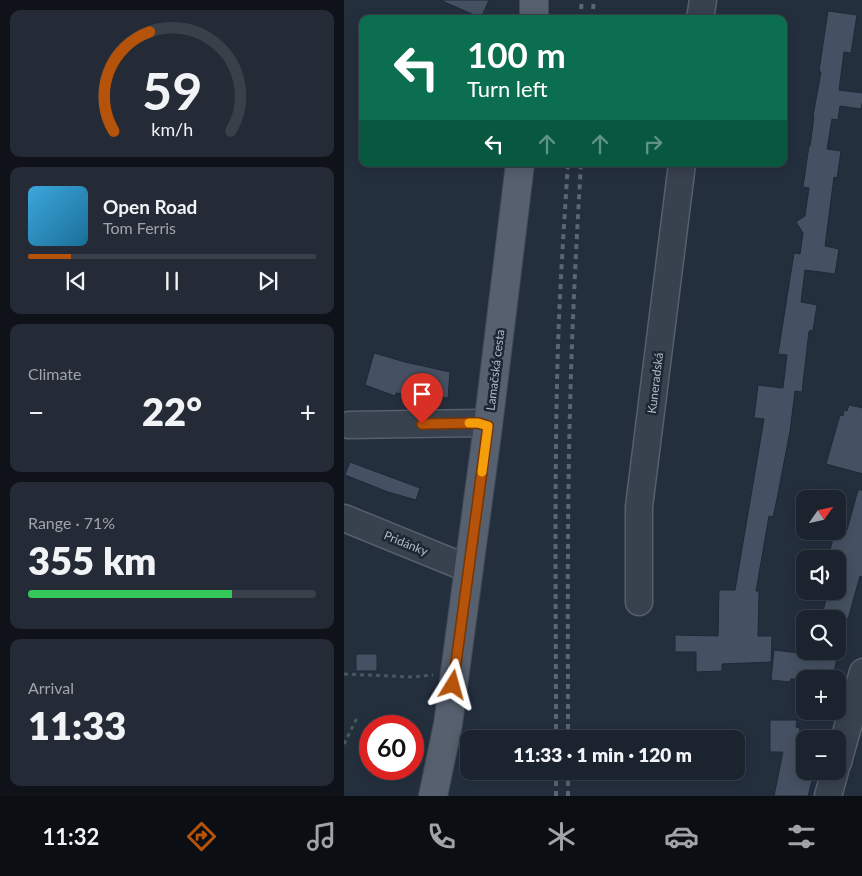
<!DOCTYPE html>
<meta charset="utf-8">
<style>
:root{--surface:#1b232e;--page:#242b36;--text:#f1f3f6;--muted:#a0a4aa;--line:#39404a;--accent:#b45309}
body{margin:0;font-family:Lato,sans-serif;background:var(--page);color:var(--text);height:100vh;display:flex;flex-direction:column;font-size:19px;white-space:nowrap}
*{box-sizing:border-box;margin:0}
p{font-size:16px;color:var(--muted)}
.icon{flex:none;width:28px;height:28px;fill:none;stroke:currentColor;stroke-width:2;stroke-linecap:round;stroke-linejoin:round}
.map{position:relative;flex:1;overflow:hidden}
.drawer{display:flex;flex-direction:column;gap:10px;padding:10px;background:#0f1319;width:344px}
.drawer>*{flex:none}
.hud{position:absolute;left:15px;top:15px;width:428px;height:152px;border-radius:10px;box-shadow:0 2px 12px #0003,0 0 0 1px var(--line);background:#0b6e4f;color:#fff;overflow:hidden}
.needle{width:32px;rotate:56deg}
.fabs{position:absolute;left:452px;top:490px;display:grid;gap:10px}
.fabs a{display:grid;place-items:center;width:50px;height:50px;border-radius:10px;background:var(--surface);box-shadow:0 2px 12px #0003,0 0 0 1px var(--line);font-size:25px}
.speed{position:absolute;left:15px;top:715px;display:flex;gap:10px;font-size:25px;font-weight:700;text-align:center}
.speed>*{display:grid;place-content:center;width:65px;height:65px;border-radius:50%;background:var(--surface);box-shadow:0 2px 12px #0003,0 0 0 1px var(--line);line-height:1}
.speed .limit{border:8px solid #d22;background:#fff;color:#111}
.pin{position:absolute;display:grid;place-items:center;width:42px;height:42px;color:#fff;margin:-51px -21px;border-radius:50% 50% 50% 0;rotate:-45deg;box-shadow:0 0 5px #0007}
.pin .icon{rotate:45deg}
.me{position:absolute;width:55px;margin:-28px;rotate:8deg;stroke-linejoin:round;filter:drop-shadow(0 0 4px #0008)}
.turn{display:flex;align-items:center;gap:18px;height:105px;padding:0 25px;font-size:22px}
.turn .icon{width:65px;height:65px;stroke-width:2.5}
.turn b{display:block;font-size:35px;line-height:42px}
.lanes{display:flex;align-items:center;height:48px;padding:0 25px;background:#0003;justify-content:center;gap:25px;direction:ltr}
.lanes .off{opacity:.35}
.big{font-size:38px;font-weight:800;line-height:1.1}
.drawer .card{flex:1;display:flex;flex-direction:column;justify-content:center;gap:8px;min-width:0;padding:0 18px;border-radius:10px;background:var(--page)}
.drawer .dial{align-items:center;gap:0}
.dial svg{height:130px;overflow:visible;fill:none;stroke:var(--line);stroke-width:7;stroke-linecap:round;text-anchor:middle}
.dial text{fill:var(--text);stroke:none}
.song{display:flex;align-items:center;gap:15px}
.cover{width:60px;height:60px;border-radius:8px;background:linear-gradient(135deg,hsl(200 70% 55%),hsl(200 70% 35%))}
.played{height:5px;border-radius:2px;background:linear-gradient(90deg,var(--accent) 15%,var(--line) 15%)}
.keys{display:flex;justify-content:space-around;direction:ltr}
.heat{display:flex;justify-content:space-between;align-items:center;font-size:28px;direction:ltr}
.charge{height:8px;border-radius:4px;background:linear-gradient(90deg,#34c759 71%,var(--line) 0)}
.trip{position:absolute;left:116px;top:730px;width:285px;height:50px;border-radius:10px;background:var(--surface);box-shadow:0 2px 12px #0003,0 0 0 1px var(--line);font-weight:800;line-height:50px;text-align:center}
.dock{display:flex;height:80px;justify-content:space-around;align-items:center;background:#0b0e12;color:var(--muted)}
.dock .icon{width:35px;height:35px}
.dock .current{color:var(--accent)}
.dock b{font-size:22px;color:var(--text)}
main{display:flex;flex:1;min-height:0}
.map>svg:first-child{display:block}
.building{fill:#455162;stroke:#1f2835}
.lines{fill:none;stroke-linecap:round;stroke-linejoin:round}
.minor-casing{stroke:#565f6c;stroke-width:29}
.major-casing{stroke:#414a57;stroke-width:30}
.path{stroke:#44595c;stroke-width:3;stroke-dasharray:4 4;stroke-linecap:butt}
.minor{stroke:#38414e;stroke-width:26}
.major{stroke:#56606e;stroke-width:28}
.rail{stroke:#5a6575;stroke-width:4;stroke-dasharray:5 5;stroke-linecap:butt}
.route-casing{stroke:#753606;stroke-width:12}
.route{stroke:#b45309;stroke-width:9}
.slow{stroke:#f59e0b;stroke-width:9}
.labels{text-anchor:middle;dominant-baseline:central;stroke-width:5;stroke-linejoin:round;paint-order:stroke}
.street-label{font-size:12px;fill:#b4bcc9;stroke:#1d2633}
</style>
<main>
<section class="drawer">
<div class="card dial"><svg viewBox="0 0 100 80">
<path d="M14 69A42 42 0 1 1 86 69"/>
<path d="M14 69A42 42 0 0 1 36 8" stroke="#b45309"/>
<text x="50" y="56" font-size="32" font-weight="700">59</text>
<text x="50" y="72" font-size="11">km/h</text>
</svg></div>
<div class="card">
<div class="song"><i class="cover"></i><div><b>Open Road</b><p>Tom Ferris</p></div></div>
<div class="played"></div>
<div class="keys"><svg class="icon" aria-label="previous" viewBox="0 0 24 24"><path d="M18 5L8 12l10 7zM5 5v14"/></svg><svg class="icon" aria-label="pause" viewBox="0 0 24 24"><path d="M8 5v14M16 5v14"/></svg><svg class="icon" aria-label="next" viewBox="0 0 24 24"><path d="M6 5l10 7-10 7zM19 5v14"/></svg></div>
</div>
<div class="card"><p>Climate</p>
<div class="heat"><a>−</a><b class="big">22°</b><a>+</a></div>
</div>
<div class="card"><p>Range · 71%</p><b class="big">355 km</b><div class="charge"></div></div>
<div class="card"><p>Arrival</p><b class="big">11:33</b></div>
</section>
<div class="map">
<svg width="519" height="796" viewBox="0 0 519 796">
<rect width="100%" height="100%" fill="#242f3e"/>
<g class="building">
<path d="M96 0H145L137 18Z"/>
<path d="M484 11 513 15 507 53 500 52 495 90 519 93V100L517 109 496 106 494 120 488 119 483 149 497 151 493 178 490 177 481 246 495 249 491 274 461 270 457 302 473 305 469 330 465 331 458 392 451 391 446 431 433 499 429 517 425 516 412 591H415L414 636H428L427 662 378 664V671L352 672V652H331V635L374 636 375 590H391L420 419 410 418 414 385 439 388 443 355 434 354 450 253 456 254 459 233 452 222 461 216 465 188 459 187 465 146H466L470 117 469 116 477 72 475 71Z"/>
<path d="M30 353 61 362 106 372 104 398 52 393 51 396 21 385Z"/>
<path d="M505 405 519 408V474L482 464 496 415 499 416 500 410 503 411Z"/>
<path d="M6 462 76 488 72 500 44 492 1 475Z"/>
<path d="M514 490H519V577L516 576 504 619H477L484 591H494V559H487L489 551 486 550 491 531H494V528L503 530Z"/>
<path d="M430 650 473 655 474 651H495L488 679H447L446 682 427 680Z"/>
<rect x="12" y="654" width="21" height="17"/>
<path d="M426 720H453L452 727 456 728 453 771 470 774 464 796H430L439 752H426Z"/>
</g>
<g class="lines">
<g class="minor-casing">
<g id="minor">
<path d="M356 19 359 0"/>
<path d="M5 425 134 423 144 426"/>
<path d="M0 518 125 569"/>
<path d="M295 602V507L338 164"/>
<path d="M494 762 519 672"/>
<path d="M484 796 491 771"/>
</g>
</g>
<g class="major-casing">
<g id="major">
<path d="M190 19V0"/>
<path d="M89 796 104 724 144 426 176 164"/>
</g>
</g>
<g class="path">
<path d="M0 674 68 677 89 675"/>
<path d="M0 744 14 716"/>
</g>
<use href="#minor" class="minor"/>
<use href="#major" class="major"/>
<g class="rail">
<path d="M236 19 238 0"/>
<path d="M248 19 250 0"/>
<path d="M212 739C212 608 210 476 214 345 216 285 220 224 224 164"/>
<path d="M224 739C224 629 223 519 226 409 228 328 232 246 237 164"/>
<path d="M212 771V796"/>
<path d="M224 771V796"/>
</g>
</g>
<g class="lines">
<g class="route-casing">
<path id="route" d="M78 424 134 423 144 426 109 685"/>
</g>
<use href="#route" class="route"/>
<path class="slow" d="M125 423H134L144 426 138 472"/>
</g>
<g class="labels">
<g class="street-label">
<text transform="translate(151 370) rotate(-83)">Lamačská cesta</text>
<text transform="translate(311 383) rotate(-83)">Kuneradská</text>
<text transform="translate(62 543) rotate(22)">Pridánky</text>
</g>
</g>
</svg>
<div class="fabs">
<a><svg class="needle" viewBox="-14 -14 28 28"><path d="M0-13l5 13h-10z" fill="#e53935"/><path d="M0 13l5-13h-10z" fill="#a0a4aa"/></svg></a>
<a><svg class="icon" aria-label="sound" viewBox="0 0 24 24"><path d="M4 9h4l5-4v14l-5-4H4zM17 9q2 3 0 6"/></svg></a>
<a><svg class="icon" aria-label="search" viewBox="0 0 24 24"><circle cx="10" cy="10" r="6"/><path d="M15 15l6 6"/></svg></a>
<a>+</a>
<a>−</a>
</div>
<div class="speed"><div class="limit">60</div></div>
<div class="pin" style="left:78px;top:424px;background:#d93025"><svg class="icon" aria-label="arrive" viewBox="0 0 24 24"><path d="M6 21V4h12l-3 4 3 4H6"/></svg></div>
<svg class="me" style="left:109px;top:685px" viewBox="-20 -20 40 40"><path d="M0-17L14 15 0 8-14 15z" fill="#b45309" stroke="#fff" stroke-width="4"/></svg>
<div class="trip">11:33 · 1 min · 120 m</div>
<div class="hud">
<div class="turn"><svg class="icon" aria-label="left" viewBox="0 0 24 24"><path d="M17 20v-9H6M10 6l-5 5 5 5"/></svg><div><b>100 m</b>Turn left</div></div>
<div class="lanes"><svg class="icon" aria-label="left" viewBox="0 0 24 24"><path d="M17 20v-9H6M10 6l-5 5 5 5"/></svg><svg class="icon off" aria-label="ahead" viewBox="0 0 24 24"><path d="M12 20V5M6 11l6-6 6 6"/></svg><svg class="icon off" aria-label="ahead" viewBox="0 0 24 24"><path d="M12 20V5M6 11l6-6 6 6"/></svg><svg class="icon off" aria-label="right" viewBox="0 0 24 24"><path d="M7 20v-9h11M14 6l5 5-5 5"/></svg></div>
</div>
</div>
</main>
<nav class="dock">
<b>11:32</b>
<svg class="icon current" aria-label="directions" viewBox="0 0 24 24"><path d="M12 3l9 9-9 9-9-9zM9 14v-3h6M13 9l2 2-2 2"/></svg>
<svg class="icon" aria-label="music" viewBox="0 0 24 24"><path d="M9 18V5l10-2v13"/><circle cx="6" cy="18" r="3"/><circle cx="16" cy="16" r="3"/></svg>
<svg class="icon" aria-label="phone" viewBox="0 0 24 24"><path d="M5 4h4l2 5-3 2q2 4 5 5l2-3 5 2v4C11 20 4 13 5 4z"/></svg>
<svg class="icon" aria-label="climate" viewBox="0 0 24 24"><path d="M12 3v18M4 7l16 10M4 17L20 7"/></svg>
<svg class="icon" aria-label="car" viewBox="0 0 24 24"><path d="M5 17H2v-5l4-1 3-4h7l3 4 3 1v5h-3M9 17h6M6 11h13"/><circle cx="7" cy="17" r="2"/><circle cx="17" cy="17" r="2"/></svg>
<svg class="icon" aria-label="filters" viewBox="0 0 24 24"><path d="M4 7h16M4 17h16"/><circle cx="9" cy="7" r="2"/><circle cx="15" cy="17" r="2"/></svg>
</nav>
